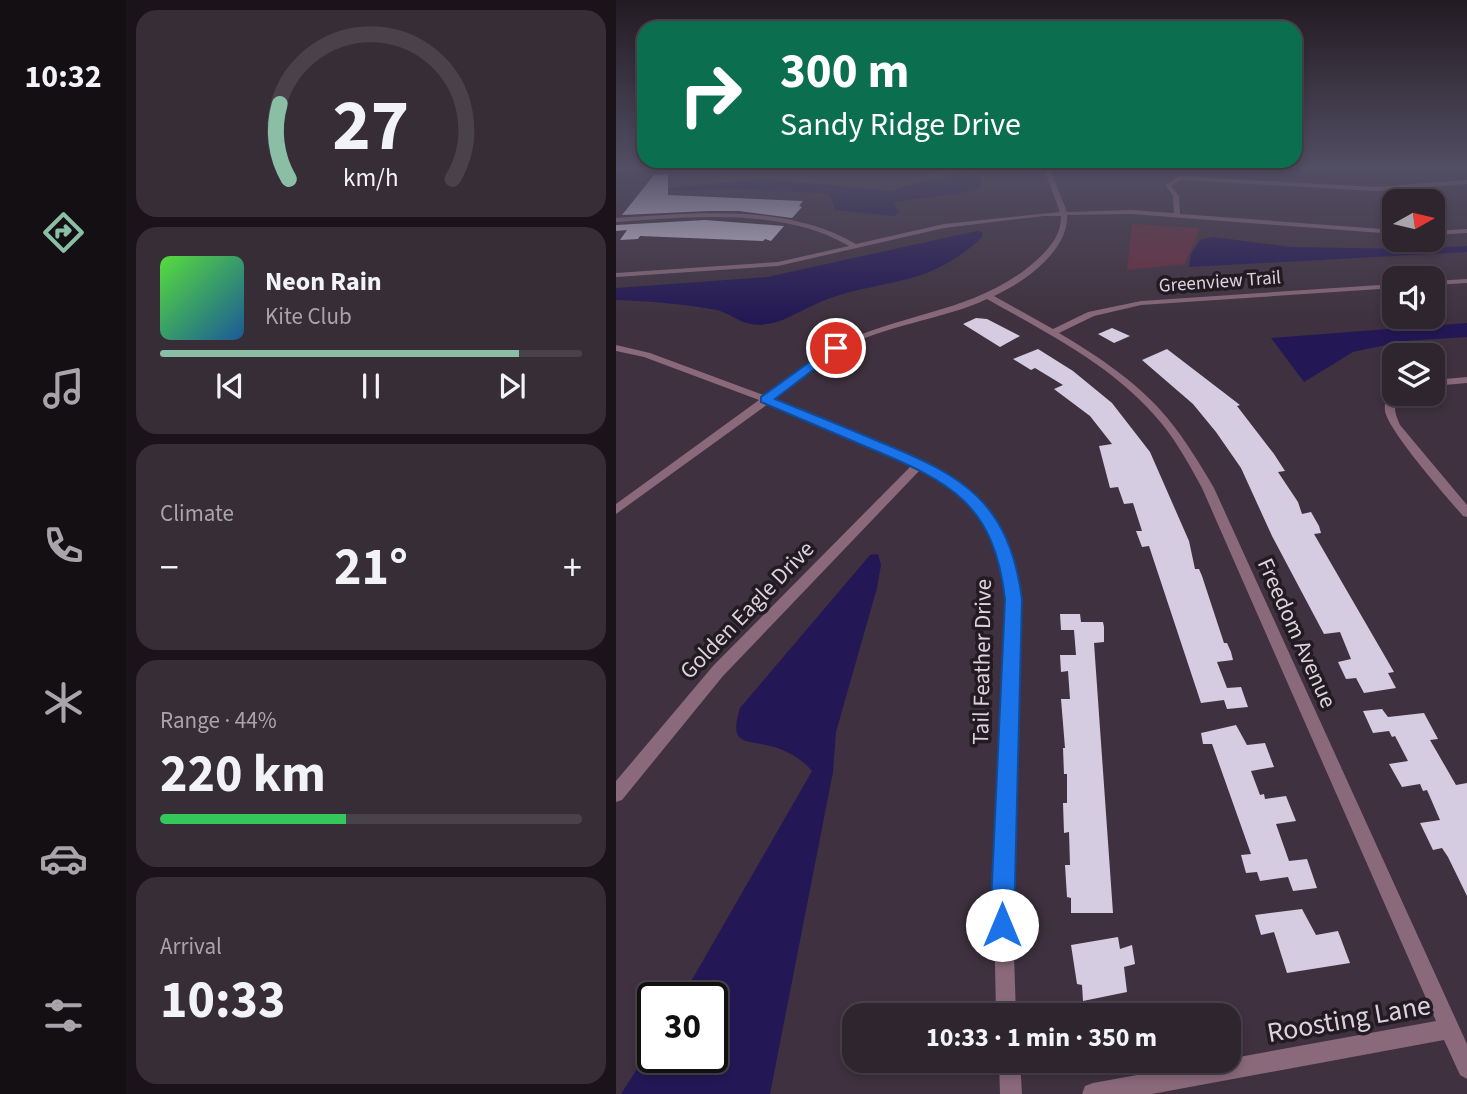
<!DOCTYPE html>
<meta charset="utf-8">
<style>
:root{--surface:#2f252f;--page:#372d37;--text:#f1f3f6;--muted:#a7a5aa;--line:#4a424b;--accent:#8abfa5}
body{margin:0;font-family:"Source Sans 3",sans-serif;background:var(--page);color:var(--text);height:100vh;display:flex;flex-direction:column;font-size:26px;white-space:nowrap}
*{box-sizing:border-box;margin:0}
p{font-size:23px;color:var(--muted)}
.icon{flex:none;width:38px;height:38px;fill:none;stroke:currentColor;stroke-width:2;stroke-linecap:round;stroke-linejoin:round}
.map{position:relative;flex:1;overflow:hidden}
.drawer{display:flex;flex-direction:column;gap:10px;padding:10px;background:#1a141a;width:490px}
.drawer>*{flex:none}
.hud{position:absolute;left:21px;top:21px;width:665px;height:147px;border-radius:21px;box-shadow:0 4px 10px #0003,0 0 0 2px var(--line);background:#0b6e4f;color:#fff;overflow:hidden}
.needle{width:46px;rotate:82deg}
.controls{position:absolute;left:766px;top:189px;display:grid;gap:14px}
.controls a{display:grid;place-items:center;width:63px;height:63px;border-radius:14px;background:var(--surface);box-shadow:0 4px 10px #0003,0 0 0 2px var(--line);font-size:35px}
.speed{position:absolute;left:21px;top:982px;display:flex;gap:14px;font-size:35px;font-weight:700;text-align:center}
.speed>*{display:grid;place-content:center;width:91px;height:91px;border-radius:50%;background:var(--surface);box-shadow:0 4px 10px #0003,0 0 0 2px var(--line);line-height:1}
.speed .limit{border:4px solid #111;border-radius:10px;background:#fff;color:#111}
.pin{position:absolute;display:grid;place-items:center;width:60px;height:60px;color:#fff;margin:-30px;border:4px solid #fff;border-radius:50%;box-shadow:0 2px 7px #0007}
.me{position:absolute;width:77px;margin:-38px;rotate:0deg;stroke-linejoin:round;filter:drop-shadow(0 0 5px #0008)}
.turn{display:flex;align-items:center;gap:24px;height:147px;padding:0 28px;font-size:32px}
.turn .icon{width:91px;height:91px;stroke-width:2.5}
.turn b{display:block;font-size:49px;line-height:60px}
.big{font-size:52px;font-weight:700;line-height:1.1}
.drawer .widget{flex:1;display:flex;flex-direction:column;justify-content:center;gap:10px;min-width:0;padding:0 24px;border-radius:21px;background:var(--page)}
.drawer .dial{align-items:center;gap:0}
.dial svg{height:182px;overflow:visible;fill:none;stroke:var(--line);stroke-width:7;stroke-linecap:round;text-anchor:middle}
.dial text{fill:var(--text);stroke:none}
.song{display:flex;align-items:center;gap:21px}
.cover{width:84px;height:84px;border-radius:10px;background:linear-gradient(135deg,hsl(110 70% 55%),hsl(210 70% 35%))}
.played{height:7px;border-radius:4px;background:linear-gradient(90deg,var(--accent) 85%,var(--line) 85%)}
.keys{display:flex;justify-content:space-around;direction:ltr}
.heat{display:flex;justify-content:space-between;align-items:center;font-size:38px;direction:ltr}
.charge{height:10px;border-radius:5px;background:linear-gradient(90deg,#34c759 44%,var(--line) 0)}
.trip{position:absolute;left:226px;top:1003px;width:399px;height:70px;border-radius:21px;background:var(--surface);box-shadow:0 4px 10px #0003,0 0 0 2px var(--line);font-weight:700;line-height:70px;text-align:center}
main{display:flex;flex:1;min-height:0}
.menu{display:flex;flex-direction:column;width:126px;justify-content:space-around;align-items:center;background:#130f13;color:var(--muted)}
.menu .icon{width:49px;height:49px}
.menu .on{color:var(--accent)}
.menu b{font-size:32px;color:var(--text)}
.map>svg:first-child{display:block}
.green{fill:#6b2c3d}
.water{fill:#231855}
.building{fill:#d5cce1}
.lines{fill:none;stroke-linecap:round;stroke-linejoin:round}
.street{fill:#89697a;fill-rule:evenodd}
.route{fill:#1a73e8;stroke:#114b97;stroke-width:2}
.labels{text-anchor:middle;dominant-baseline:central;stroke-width:7;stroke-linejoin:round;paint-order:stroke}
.far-street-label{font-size:19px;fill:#dcd3dc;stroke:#221b22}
.street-label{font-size:23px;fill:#dcd3dc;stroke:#221b22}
.near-street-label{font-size:28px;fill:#dcd3dc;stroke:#221b22}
</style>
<main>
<nav class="menu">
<b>10:32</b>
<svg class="icon on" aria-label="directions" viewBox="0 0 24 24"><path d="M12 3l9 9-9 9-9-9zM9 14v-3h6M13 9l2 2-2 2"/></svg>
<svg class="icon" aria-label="music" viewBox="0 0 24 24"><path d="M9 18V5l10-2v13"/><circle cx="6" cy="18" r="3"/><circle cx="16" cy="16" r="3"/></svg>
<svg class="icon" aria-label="phone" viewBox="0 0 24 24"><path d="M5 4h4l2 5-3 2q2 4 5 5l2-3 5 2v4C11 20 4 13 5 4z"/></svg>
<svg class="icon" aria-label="climate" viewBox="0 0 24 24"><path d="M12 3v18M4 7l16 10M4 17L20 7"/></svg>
<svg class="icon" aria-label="car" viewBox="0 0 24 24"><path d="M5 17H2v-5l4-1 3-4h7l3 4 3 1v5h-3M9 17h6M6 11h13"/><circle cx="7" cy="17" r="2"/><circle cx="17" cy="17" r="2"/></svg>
<svg class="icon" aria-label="filters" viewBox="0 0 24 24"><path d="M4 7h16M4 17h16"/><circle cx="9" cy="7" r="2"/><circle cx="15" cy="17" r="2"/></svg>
</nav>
<section class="drawer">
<div class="widget dial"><svg viewBox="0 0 100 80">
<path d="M14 69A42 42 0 1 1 86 69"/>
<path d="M14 69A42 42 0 0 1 10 36" stroke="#8abfa5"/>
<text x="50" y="56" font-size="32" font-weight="700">27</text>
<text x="50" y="72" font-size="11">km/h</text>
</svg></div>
<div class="widget">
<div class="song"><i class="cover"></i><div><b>Neon Rain</b><p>Kite Club</p></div></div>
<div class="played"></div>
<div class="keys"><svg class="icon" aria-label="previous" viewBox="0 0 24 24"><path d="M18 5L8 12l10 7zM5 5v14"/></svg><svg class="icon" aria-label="pause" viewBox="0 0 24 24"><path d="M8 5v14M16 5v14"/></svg><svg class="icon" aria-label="next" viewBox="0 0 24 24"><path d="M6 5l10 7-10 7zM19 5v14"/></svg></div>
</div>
<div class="widget"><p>Climate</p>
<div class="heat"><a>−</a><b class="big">21°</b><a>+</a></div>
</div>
<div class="widget"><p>Range · 44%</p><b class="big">220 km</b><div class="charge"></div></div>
<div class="widget"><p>Arrival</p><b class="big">10:33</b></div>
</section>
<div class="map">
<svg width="851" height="1094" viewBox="0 0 851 1094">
<rect width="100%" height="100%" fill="#3f313f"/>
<g class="green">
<path d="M313 167H474L314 175Z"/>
<path d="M516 224 584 228 569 264 511 270Z"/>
</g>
<g class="water">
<path d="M364 175 366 185 359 191 280 202 278 205 284 212 277 216 219 210 214 195 204 193 117 189 48 191 51 188 149 179 276 191 306 181Z"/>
<path d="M361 231 366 232V237C351 252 332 264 313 272 277 286 236 287 200 304 179 313 160 328 135 324 123 322 113 313 101 310 68 304 34 301 0 300V288L151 277Z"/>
<path d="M597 237 675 247 797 249 851 246V252L573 267 575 254 584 240Z"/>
<path d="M851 323V337L789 341 737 352 688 382 655 338Z"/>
<path d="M262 554 265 565 261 588 220 732 217 772 154 1094H5L37 1044V1057H96V998L66 997 196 771C187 760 172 751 158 747 133 739 111 749 124 708L254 555Z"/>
</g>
<g class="building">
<path d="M52 174V195L187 201 183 206 186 207 176 218 123 211H92L6 215 38 175Z"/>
<path d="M89 220 168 226 155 241 149 239 147 241 24 236 22 239 4 240 11 230 0 231V225Z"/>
<path d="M360 318 371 319 404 336 384 347 347 324Z"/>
<path d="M496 328 514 336 498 343 482 334Z"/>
<path d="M422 349 457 371 496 403 534 452 573 541 579 569H583L586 576 608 643H611L615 652 617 660 601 662 611 688 625 687 632 707 611 709 608 700 585 703 533 546 526 547 520 531H526L517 503 508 504 502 487 494 488 483 446 496 444 474 416 438 389 447 385 419 368 415 370 397 359Z"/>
<path d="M551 349 624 405 621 406 658 454 669 471 662 472 682 502 686 514 695 512 703 526 705 533 698 534 778 672 772 673 780 688 748 693 740 678 730 679 722 662 735 659 724 632 708 634 656 536 625 468 600 432 577 404 526 360Z"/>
<path d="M444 614H464L465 622H487L488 627V642L478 643 497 913H455V898L451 897 449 865H454L453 832 448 833 447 803H451V774H448L447 748H449L445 699H454L452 671 445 672 444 655H460L458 630H445Z"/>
<path d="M766 709 772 717 808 713 822 739 814 740 840 785 851 783V896L832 857 826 848 817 850 804 823 824 820 811 790 807 791 804 784 786 787 773 764 792 761 779 736 776 737 773 731 757 733 747 711Z"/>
<path d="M620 725 631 745 649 743 658 767 635 771 644 795 648 794 649 799 670 796 680 821 660 824 673 861 691 859 701 888 677 891 672 877 644 881 641 872 630 873 625 855 635 854 596 744H587L585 733Z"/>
<path d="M686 909 700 935 722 931 734 963 671 973 658 932 645 935 639 915Z"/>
<path d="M502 937 504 949 516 945 519 964 508 967 511 992 467 1001 466 985 461 984 455 945Z"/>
</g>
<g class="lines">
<g class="street">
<path d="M54 167 51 169 0 172V168Z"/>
<path d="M430 167 434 169 451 212 515 210 558 213 557 196 549 185 564 176 759 187 851 180V184L759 191 565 180 555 186 563 196 564 214 779 230V234L515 214 451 215C453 251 407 283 378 296L437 329 472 312 525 301 779 284V288L525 305 478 316 443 333C483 357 523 383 553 420 570 441 584 464 598 488L851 1044V1079L844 1075 828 1040 536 1094H466L469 1086 477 1083 603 1060H612V1059L820 1021 586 488C574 466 562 444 546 424 500 367 433 334 371 299 324 321 268 324 223 351 200 364 179 383 158 399L327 471 354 490 375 513 396 554 405 599 395 864 400 1015H380L377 864 391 599 384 554 366 518 346 496 319 477 304 470 107 676 6 800 0 802V781L97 666 295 466 152 404 0 514V504L143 400 28 357 0 351V345L34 353 150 396C171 380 196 358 219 346 288 311 365 313 424 257 436 245 445 234 445 216H428L328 228 162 266 0 277V273L162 262 233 246C168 207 73 217 0 222V218C78 213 170 203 240 244L328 224 444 212 428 169Z"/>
<path d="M851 229V233L817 235V231Z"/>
<path d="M851 279V283L817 285V281Z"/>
<path d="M851 377V383L817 386V380Z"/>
<path d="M779 390V394H783C776 405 779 414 784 425L851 505V517L847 516C830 496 773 432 769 411 768 403 771 397 776 391Z"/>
<path d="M383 1060H404L406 1094H384Z"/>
</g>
</g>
<linearGradient id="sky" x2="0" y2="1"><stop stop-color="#231b23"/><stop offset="0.52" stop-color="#524e63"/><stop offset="1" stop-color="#524e63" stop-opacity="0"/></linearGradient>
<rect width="851" height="321" fill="url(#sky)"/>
<path class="route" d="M216 346 226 348 159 399C194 413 229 427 264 442 348 476 393 502 406 599L398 925 394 933 386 937 377 933 374 925 389 599C378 504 335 482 253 448 217 433 181 417 145 402V397Z"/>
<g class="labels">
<g class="far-street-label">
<text transform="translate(604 282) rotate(-4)">Greenview Trail</text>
</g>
<g class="street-label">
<text transform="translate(131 610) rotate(-46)">Golden Eagle Drive</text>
<text transform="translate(681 633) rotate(66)">Freedom Avenue</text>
<text transform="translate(366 662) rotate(-89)">Tail Feather Drive</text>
</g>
<g class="near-street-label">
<text transform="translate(733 1019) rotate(-10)">Roosting Lane</text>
</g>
</g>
</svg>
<div class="controls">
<a><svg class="needle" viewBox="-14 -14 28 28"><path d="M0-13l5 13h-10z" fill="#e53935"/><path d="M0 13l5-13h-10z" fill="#a7a5aa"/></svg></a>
<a><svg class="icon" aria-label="sound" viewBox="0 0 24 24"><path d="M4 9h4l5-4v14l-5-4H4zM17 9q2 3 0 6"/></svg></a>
<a><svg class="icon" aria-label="layers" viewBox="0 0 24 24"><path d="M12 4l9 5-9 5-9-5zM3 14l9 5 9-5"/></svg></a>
</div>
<div class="speed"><div class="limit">30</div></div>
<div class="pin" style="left:220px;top:348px;background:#d93025"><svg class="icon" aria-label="arrive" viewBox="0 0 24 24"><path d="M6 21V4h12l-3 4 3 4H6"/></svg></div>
<svg class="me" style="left:386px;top:925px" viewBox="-20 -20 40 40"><circle r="19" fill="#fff"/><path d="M0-13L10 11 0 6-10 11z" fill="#1a73e8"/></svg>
<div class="trip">10:33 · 1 min · 350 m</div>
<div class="hud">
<div class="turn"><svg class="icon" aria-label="right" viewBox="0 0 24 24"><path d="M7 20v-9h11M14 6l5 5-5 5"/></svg><div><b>300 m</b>Sandy Ridge Drive</div></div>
</div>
</div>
</main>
